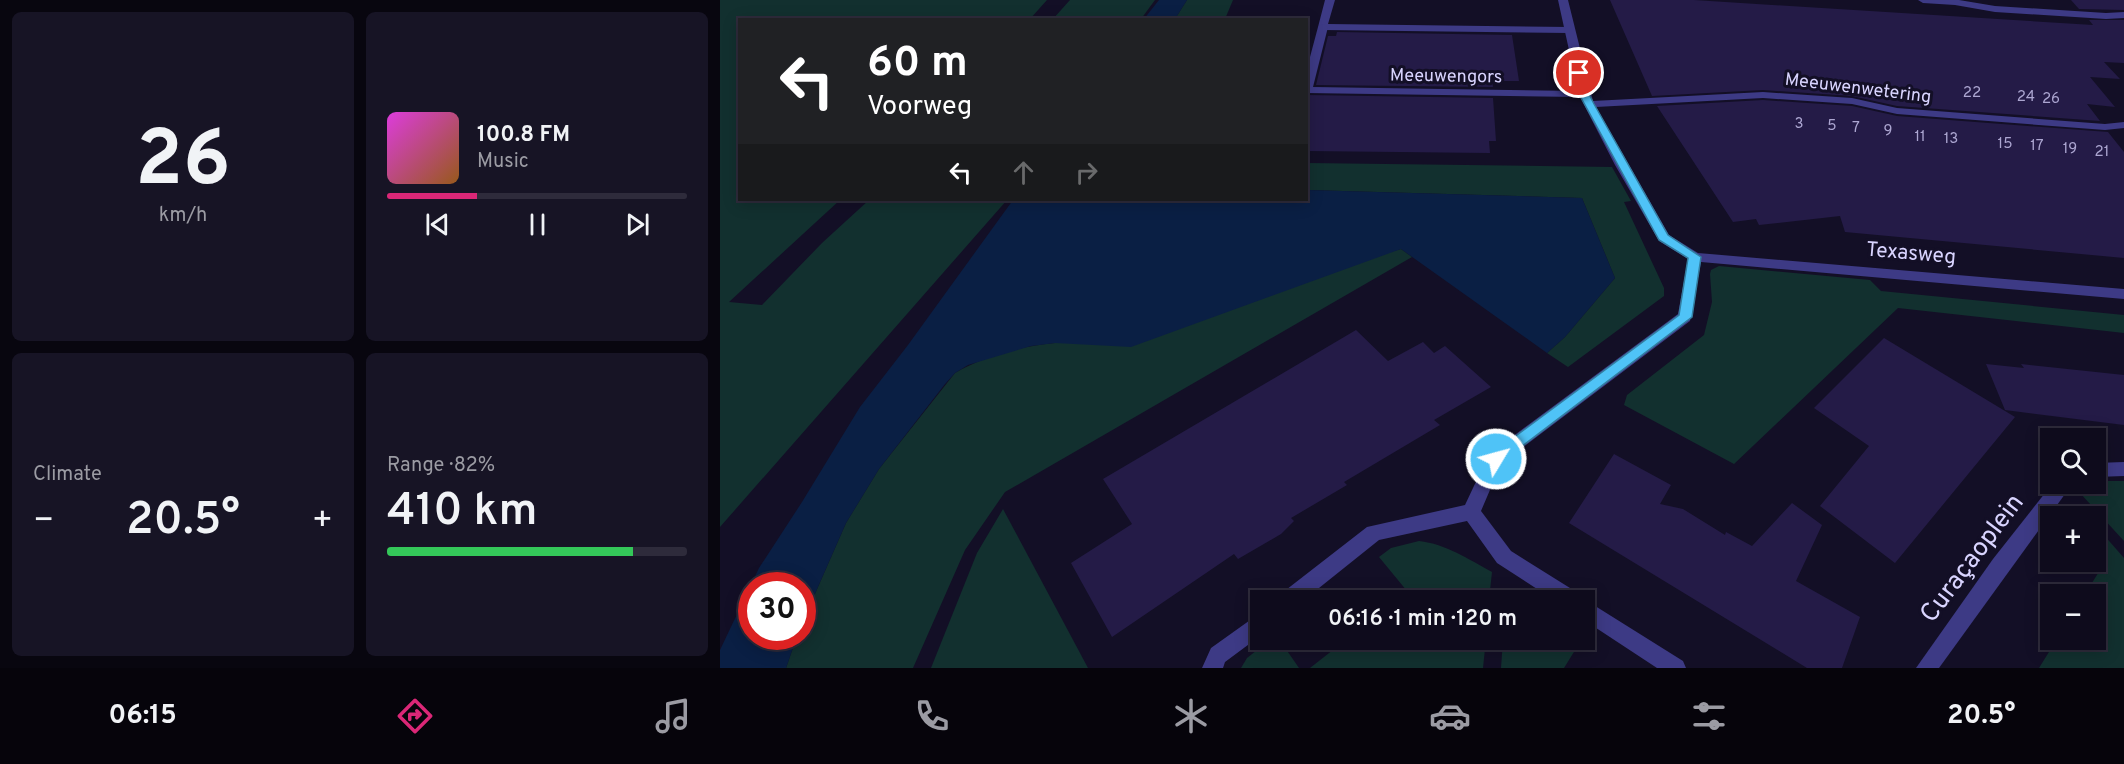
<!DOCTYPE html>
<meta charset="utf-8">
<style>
:root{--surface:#0e0b1c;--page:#171425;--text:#f1f3f6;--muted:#9b9ba3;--line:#2e2b3b;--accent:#db2777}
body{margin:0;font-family:Overpass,sans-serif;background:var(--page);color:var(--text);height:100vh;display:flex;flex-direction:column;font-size:22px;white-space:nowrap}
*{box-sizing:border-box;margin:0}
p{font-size:20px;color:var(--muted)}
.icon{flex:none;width:33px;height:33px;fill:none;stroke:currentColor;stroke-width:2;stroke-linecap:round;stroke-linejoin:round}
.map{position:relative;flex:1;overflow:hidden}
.panel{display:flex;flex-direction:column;gap:12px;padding:12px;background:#08060f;width:720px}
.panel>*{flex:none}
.hud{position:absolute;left:18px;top:18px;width:570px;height:183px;border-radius:0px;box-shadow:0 3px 15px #0003,0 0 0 2px var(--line);background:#202124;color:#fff;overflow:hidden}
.controls{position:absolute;left:1320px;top:428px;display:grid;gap:12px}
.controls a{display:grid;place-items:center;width:66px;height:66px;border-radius:0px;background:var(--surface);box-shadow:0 3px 15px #0003,0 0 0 2px var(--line);font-size:30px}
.speed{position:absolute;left:18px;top:572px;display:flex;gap:12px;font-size:30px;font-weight:700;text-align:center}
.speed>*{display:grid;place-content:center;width:78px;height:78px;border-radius:50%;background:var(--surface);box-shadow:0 3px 15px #0003,0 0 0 2px var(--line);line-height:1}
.speed .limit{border:9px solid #d22;background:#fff;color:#111}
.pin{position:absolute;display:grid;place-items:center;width:51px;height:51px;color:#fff;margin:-26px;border:3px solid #fff;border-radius:50%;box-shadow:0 2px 6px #0007}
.me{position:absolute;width:66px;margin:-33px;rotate:53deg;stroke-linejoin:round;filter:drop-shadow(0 0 4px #0008)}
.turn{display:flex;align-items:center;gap:21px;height:126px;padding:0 30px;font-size:27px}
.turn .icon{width:78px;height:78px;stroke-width:2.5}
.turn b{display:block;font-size:42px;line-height:51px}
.lanes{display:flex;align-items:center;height:57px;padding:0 30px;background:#0003;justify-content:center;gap:30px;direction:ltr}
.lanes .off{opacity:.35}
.big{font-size:45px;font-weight:600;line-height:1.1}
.panel .card{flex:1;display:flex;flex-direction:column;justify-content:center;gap:9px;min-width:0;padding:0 21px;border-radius:9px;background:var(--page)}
.panel .dial{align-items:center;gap:0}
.dial b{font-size:78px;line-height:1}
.song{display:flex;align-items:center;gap:18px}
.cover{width:72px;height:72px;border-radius:9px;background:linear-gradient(135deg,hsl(300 70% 55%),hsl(30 70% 35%))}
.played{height:6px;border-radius:3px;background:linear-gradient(90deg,var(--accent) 30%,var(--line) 30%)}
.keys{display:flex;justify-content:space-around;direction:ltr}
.heat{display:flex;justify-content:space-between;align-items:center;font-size:33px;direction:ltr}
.charge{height:9px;border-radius:4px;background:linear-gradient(90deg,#34c759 82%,var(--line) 0)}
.panel .tiles{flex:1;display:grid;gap:12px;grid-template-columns:repeat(2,1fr)}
.trip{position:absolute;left:530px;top:590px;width:345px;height:60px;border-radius:0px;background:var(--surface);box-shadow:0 3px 15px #0003,0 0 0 2px var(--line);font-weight:600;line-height:60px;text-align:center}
.tabs{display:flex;height:96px;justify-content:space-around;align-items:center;background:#06040b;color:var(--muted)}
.tabs .icon{width:42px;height:42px}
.tabs .selected{color:var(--accent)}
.tabs b{font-size:27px;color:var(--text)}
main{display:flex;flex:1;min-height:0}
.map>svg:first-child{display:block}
.green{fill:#12302f}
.water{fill:#0a1f44}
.building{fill:#241b47}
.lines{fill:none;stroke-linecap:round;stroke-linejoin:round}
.pedestrian{fill:#3d3a85;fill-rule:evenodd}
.minor{fill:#3d3a85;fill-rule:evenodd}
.route{fill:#4fc3f7;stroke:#337fa1;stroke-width:1.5}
.labels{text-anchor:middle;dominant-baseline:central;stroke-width:6;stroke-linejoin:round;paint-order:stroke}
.far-number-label{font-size:15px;fill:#aca6d1}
.far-street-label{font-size:18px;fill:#d9d4ff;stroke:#130f26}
.street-label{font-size:21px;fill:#d9d4ff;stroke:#130f26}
.near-street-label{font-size:26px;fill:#d9d4ff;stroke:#130f26}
</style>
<main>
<section class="panel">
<div class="tiles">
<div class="card dial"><b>26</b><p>km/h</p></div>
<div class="card">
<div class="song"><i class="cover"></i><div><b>100.8 FM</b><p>Music</p></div></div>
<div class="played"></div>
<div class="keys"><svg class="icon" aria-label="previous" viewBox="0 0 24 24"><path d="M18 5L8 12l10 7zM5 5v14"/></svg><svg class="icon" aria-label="pause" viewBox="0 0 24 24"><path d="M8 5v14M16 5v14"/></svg><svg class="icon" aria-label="next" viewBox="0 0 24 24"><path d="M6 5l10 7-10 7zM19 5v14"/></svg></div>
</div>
<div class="card"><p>Climate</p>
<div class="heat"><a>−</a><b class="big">20.5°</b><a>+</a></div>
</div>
<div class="card"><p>Range · 82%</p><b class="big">410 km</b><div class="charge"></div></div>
</div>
</section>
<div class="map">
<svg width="1404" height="668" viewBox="0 0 1404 668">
<rect width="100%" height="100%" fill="#130f26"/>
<g class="green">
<path d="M0 0H327L310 19 20 20V200H120L9 302 42 305 102 243 149 200H287L0 527Z"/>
<path d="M350 0H435L421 19H333Z"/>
<path d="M467 0H513L505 19H455Z"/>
<path d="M587 163 892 167 911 201 904 202 944 288V296L848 367 827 353 845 337 895 278 862 198 587 190Z"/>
<path d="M681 249 692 257 285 492 245 550 193 668H66L77 636H82L83 621 126 523 159 469 235 373C264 356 302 346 335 343Z"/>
<path d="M999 266 1150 280 1161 291 1404 315V333L1178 308 1014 464 904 405 907 395 984 335 992 302 990 274 991 270Z"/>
<path d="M1387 481H1404V541L1360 493 1372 485Z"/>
<path d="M283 509 368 668H211L257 553Z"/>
<path d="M1376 526 1404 558V668H1319L1337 639H1376V594H1365L1387 559 1376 552Z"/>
<path d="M699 541C726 544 748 559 772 572L769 600H676L687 591 659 557 671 548Z"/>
<path d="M551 639H559L579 668H521L527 658Z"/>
<path d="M627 639H766L763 668H590Z"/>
<path d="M783 639H862L844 668H781Z"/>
</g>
<g class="water">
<path d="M439 0H467L455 19H424Z"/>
<path d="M587 190 862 198 895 278 845 337 827 353 681 249 411 347 335 343 311 346 248 365 235 373 225 384 159 469 126 523 83 621 82 585H32V636H77L66 668H0V650L39 568 82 502 140 407 188 345 293 200H586Z"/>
</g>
<g class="building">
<path d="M890 0H974L1373 25 1369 20H1404V63L1384 62 1400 79 1370 77 1395 107 1367 104 1380 121 1177 106 1132 96 1043 90 932 96Z"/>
<path d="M1351 0H1404V10L1359 9Z"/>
<path d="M617 32 792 35 799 81H772L773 87 596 85 608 36H616Z"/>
<path d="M586 95 773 98 776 141H769L770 153 586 151Z"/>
<path d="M1043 100 1132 106 1177 116 1388 132 1404 152V258L1125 232 1120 216 1039 225 1036 219 1013 222 937 106Z"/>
<path d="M636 330 668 361 703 342 714 353 725 346 771 387 714 420 720 425 624 482 627 485 571 518 574 521 561 534 518 559 514 554 392 637 351 563 412 524 383 479Z"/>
<path d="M1164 338 1295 417 1175 563 1100 506 1149 446 1094 408Z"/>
<path d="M1266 364 1304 368 1301 364 1404 375V425L1285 410Z"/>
<path d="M894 454 951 485 940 504 963 509 1005 535 1006 532 1032 546 1072 503 1102 525 1076 581 1140 617 1122 668H1087L849 523Z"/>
</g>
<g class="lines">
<path class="pedestrian" d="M605 0H615L608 24 849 27 854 30 849 33 603 30 598 27Z"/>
<g class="minor">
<path d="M838 0H848L873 101 1043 92 1132 98 1177 108 1385 124 1404 122V128L1385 130 1177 114 1132 104 1043 98 876 107 949 235 978 253 1404 289V299L981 262 970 321 781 464 761 511 791 551 858 593 861 600H834L777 563 747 521 659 540 584 600H559L562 593 647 527 745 505 769 454 958 314 968 259 939 241 895 165 860 97 586 93V72L598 27 603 24 608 27 593 87 858 91Z"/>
<path d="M1198 0H1239L1275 6 1386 13 1404 12V18L1386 19 1275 12 1235 5 1203 3Z"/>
<path d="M1404 462V476L1376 477V463Z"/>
<path d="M1333 483H1353L1219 668H1196L1273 559Z"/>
<path d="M864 599 963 661 966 668H937L864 620V600H862Z"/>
<path d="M540 613V636L505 662 503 668H482L491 648Z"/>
</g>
</g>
<path class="route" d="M859 70 864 73 869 94 874 104 948 235 981 257 972 317 776 466 770 464 768 459 770 455 959 315 968 258 939 240 859 94 854 73Z"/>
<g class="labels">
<g class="far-number-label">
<text x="1252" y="93">22</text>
<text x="1306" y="97">24</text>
<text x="1331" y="99">26</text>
<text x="1079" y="124">3</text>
<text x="1112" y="126">5</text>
<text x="1136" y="128">7</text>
<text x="1168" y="131">9</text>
<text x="1200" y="137">11</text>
<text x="1231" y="139">13</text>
<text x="1285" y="144">15</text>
<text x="1317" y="146">17</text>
<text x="1350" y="149">19</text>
<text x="1382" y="152">21</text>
</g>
<g class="far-street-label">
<text transform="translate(726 77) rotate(1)">Meeuwengors</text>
<text transform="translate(1138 89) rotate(7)">Meeuwenwetering</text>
</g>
<g class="street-label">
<text transform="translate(1191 254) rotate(5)">Texasweg</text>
</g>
<g class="near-street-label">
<text transform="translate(1253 559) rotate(-53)">Curaçaoplein</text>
</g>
</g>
</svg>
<div class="controls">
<a><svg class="icon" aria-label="search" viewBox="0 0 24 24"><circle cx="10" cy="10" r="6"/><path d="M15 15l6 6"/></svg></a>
<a>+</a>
<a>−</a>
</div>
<div class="speed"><div class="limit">30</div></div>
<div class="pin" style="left:859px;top:73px;background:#d93025"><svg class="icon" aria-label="arrive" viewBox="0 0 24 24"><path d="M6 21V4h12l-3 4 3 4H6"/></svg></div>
<svg class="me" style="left:776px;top:459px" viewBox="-20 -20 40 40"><circle r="17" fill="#4fc3f7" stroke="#fff" stroke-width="3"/><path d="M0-11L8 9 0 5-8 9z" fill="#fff"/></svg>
<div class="trip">06:16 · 1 min · 120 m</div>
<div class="hud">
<div class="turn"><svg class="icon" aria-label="left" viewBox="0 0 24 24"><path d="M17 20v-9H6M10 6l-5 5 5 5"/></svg><div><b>60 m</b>Voorweg</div></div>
<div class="lanes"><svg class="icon" aria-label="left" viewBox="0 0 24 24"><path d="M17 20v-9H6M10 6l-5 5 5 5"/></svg><svg class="icon off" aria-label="ahead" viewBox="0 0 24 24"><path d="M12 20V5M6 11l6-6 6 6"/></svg><svg class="icon off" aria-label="right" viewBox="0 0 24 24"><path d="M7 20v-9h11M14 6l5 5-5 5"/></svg></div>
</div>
</div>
</main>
<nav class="tabs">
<b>06:15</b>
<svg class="icon selected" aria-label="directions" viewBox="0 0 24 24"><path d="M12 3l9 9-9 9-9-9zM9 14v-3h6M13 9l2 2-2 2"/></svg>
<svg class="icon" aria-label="music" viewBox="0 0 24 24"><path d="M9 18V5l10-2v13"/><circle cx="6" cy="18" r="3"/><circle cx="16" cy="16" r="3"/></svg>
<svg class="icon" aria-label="phone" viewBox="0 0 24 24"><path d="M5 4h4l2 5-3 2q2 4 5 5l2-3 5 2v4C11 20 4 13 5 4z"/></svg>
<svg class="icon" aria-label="climate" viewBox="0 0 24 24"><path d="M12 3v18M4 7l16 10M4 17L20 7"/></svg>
<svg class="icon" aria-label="car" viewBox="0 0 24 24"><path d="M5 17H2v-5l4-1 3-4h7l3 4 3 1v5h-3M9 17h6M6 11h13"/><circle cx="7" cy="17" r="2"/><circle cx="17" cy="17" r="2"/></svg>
<svg class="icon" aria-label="filters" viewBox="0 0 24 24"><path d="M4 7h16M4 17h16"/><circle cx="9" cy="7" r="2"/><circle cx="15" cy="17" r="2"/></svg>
<b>20.5°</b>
</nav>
